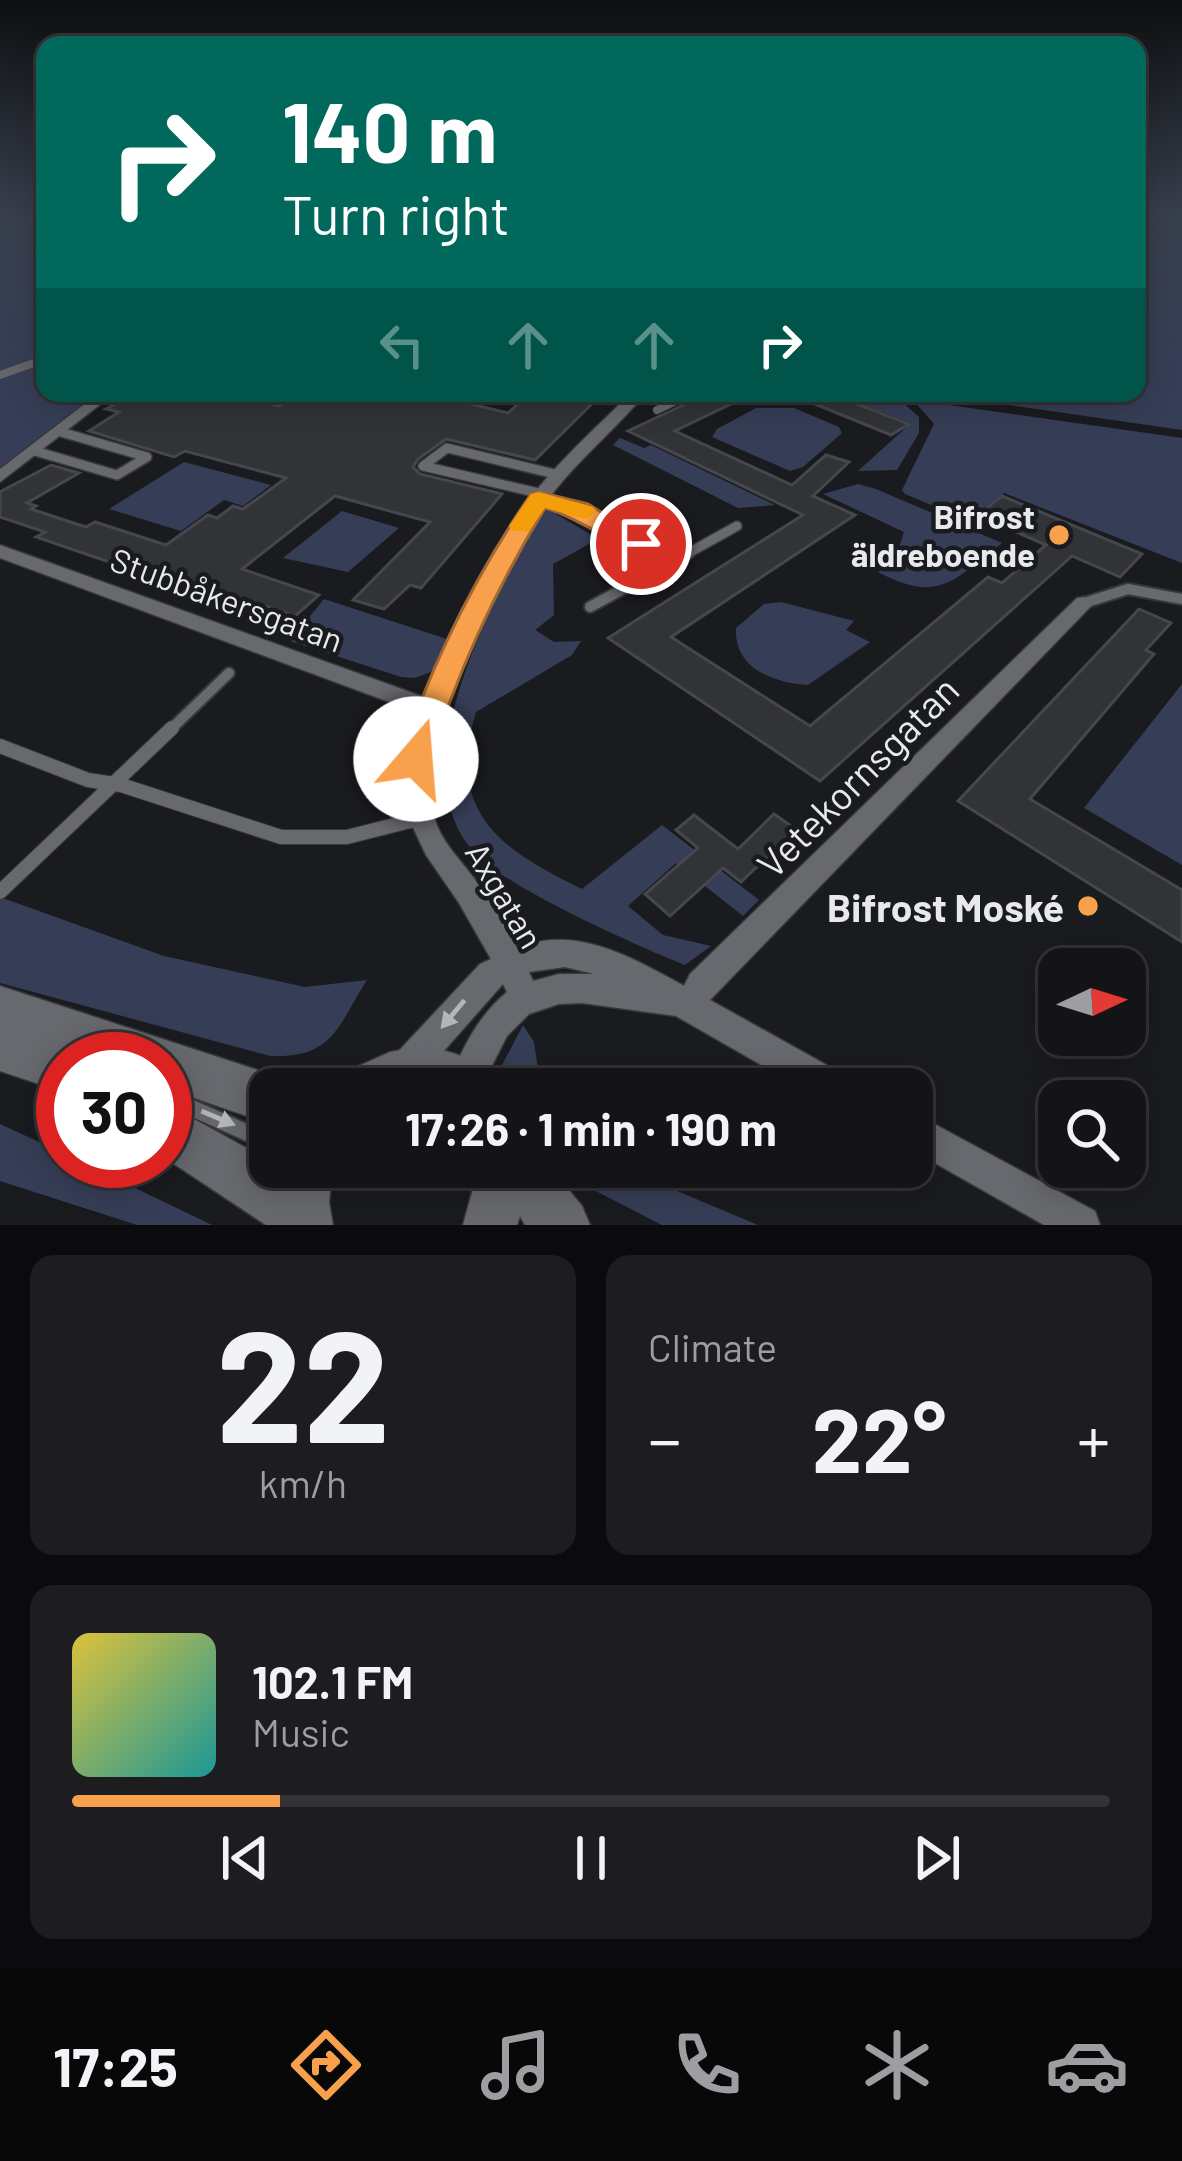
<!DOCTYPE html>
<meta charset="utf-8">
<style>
:root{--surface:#141417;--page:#1d1d20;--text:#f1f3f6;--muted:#9d9ea1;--line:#333336;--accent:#f9a04c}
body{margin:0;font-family:Barlow,sans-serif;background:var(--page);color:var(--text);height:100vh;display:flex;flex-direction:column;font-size:45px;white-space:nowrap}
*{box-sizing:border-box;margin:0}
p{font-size:39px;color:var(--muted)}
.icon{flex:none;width:66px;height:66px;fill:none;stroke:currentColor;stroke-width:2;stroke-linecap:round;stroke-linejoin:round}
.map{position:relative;height:1225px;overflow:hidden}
.panel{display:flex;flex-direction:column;gap:30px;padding:30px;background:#0b0b0d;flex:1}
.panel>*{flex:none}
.top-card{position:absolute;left:36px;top:36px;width:1110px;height:366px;border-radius:24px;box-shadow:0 6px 30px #0003,0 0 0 3px var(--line);background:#00695c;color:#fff;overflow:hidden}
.needle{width:78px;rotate:86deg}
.controls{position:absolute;left:1038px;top:948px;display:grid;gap:24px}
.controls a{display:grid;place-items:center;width:108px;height:108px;border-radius:24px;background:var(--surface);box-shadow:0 6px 30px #0003,0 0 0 3px var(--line);font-size:60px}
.speed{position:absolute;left:36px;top:1032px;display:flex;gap:24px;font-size:60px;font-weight:700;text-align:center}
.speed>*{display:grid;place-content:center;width:156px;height:156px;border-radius:50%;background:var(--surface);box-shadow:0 6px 30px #0003,0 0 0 3px var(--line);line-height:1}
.speed .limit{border:18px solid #d22;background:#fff;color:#111}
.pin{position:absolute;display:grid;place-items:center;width:102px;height:102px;color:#fff;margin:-51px;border:6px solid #fff;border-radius:50%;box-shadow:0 3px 12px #0007}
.me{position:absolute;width:132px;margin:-66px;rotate:18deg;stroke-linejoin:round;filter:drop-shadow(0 0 9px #0008)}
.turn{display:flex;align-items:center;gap:42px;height:252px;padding:0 48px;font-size:54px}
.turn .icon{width:156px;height:156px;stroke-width:2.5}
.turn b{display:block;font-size:84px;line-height:102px}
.lanes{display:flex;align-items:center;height:114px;padding:0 48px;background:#0003;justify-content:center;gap:60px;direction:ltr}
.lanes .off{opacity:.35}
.big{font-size:90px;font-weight:700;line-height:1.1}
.panel .tile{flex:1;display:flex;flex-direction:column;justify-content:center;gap:18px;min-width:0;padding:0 42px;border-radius:24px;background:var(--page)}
.panel .dial{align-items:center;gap:0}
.dial b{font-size:156px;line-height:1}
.song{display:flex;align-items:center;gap:36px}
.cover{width:144px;height:144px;border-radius:18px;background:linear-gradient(135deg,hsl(50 70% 55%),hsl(180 70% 35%))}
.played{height:12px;border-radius:6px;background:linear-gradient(90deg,var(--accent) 20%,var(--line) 20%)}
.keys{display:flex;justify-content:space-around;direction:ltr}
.heat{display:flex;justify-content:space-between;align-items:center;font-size:66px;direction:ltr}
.panel .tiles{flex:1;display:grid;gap:30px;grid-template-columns:1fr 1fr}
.tile:last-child{grid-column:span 2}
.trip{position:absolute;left:249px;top:1068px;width:684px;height:120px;border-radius:24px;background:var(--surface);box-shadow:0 6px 30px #0003,0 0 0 3px var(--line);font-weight:700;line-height:120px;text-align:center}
.dock{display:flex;height:192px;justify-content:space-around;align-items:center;background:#080809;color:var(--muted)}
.dock .icon{width:84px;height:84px}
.dock .active{color:var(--accent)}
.dock b{font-size:54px;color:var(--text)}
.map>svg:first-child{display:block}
.green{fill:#363e57}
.building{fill:#313337;stroke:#46474c;stroke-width:3}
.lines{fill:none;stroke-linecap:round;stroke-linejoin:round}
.service-far4-casing{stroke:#37383b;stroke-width:9}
.service-far3-casing{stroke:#37383b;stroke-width:12}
.service-far2-casing{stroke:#37383b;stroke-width:14}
.service-far1-casing{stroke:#37383b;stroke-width:16}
.service-casing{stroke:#37383b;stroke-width:20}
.minor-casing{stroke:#37383b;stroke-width:3}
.secondary-casing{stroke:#37383b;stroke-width:3}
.service-far4{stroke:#67696e;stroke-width:8}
.service-far3{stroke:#67696e;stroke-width:9}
.service-far2{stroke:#67696e;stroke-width:10}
.service-far1{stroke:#67696e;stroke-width:14}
.service{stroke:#67696e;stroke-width:16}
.minor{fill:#67696e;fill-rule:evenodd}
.secondary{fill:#67696e;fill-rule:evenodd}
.oneway{fill:#b4b6ba}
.route{fill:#f9a04c;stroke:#a26831;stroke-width:3}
.slow{fill:#f59e0b}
.poi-dot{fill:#f9a04c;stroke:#1a1b1f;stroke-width:4.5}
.labels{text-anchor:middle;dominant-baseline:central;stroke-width:9;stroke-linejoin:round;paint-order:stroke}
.poi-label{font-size:33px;font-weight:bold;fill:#e8e9ec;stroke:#1a1b1f;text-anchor:end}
.street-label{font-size:33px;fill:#e8e9ec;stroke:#1a1b1f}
.near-street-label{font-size:39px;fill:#e8e9ec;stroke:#1a1b1f}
.near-poi-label{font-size:39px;font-weight:bold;fill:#e8e9ec;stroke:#1a1b1f;text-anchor:end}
</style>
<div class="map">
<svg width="1182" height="1225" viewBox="0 0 1182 1225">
<rect width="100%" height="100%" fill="#1a1b1f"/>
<g class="green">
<path d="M0 217H45V393H102L0 470Z"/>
<path d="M1137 217H1182V430L926 393H1137Z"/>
<path d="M831 393H892L919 417V433L897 470 858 471 911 423Z"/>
<path d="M913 400 1182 438V563L1004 493 967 520 905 494 902 490 934 424Z"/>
<path d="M756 408H794L839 427 842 433 803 467 790 471 712 437 717 429Z"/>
<path d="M620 438 644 448 651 445 775 505 738 508 613 445Z"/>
<path d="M184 462 271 485 243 506 224 500 181 531 109 509Z"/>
<path d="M858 484 876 489 1002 543C953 581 939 604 878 572L894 563 904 532 823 494Z"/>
<path d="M561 508 556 514 598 539 553 564 554 615 535 630 554 642 581 641 572 655 476 712C446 813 500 849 582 889L662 825 759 900 743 916 676 863 628 906 663 935 711 946 685 965C639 947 505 887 475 853 397 769 494 604 535 519L544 509Z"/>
<path d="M342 511 399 528 348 572 283 558Z"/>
<path d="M324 599 447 639 433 671 415 678 401 677 290 641Z"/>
<path d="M781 602 854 621 846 630 870 642 808 685C773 683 734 668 736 628L764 604Z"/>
<path d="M1182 684V865L1084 808Z"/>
<path d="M0 897 164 956 305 987 367 980C336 1029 333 1058 270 1056L0 983Z"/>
<path d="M523 1025 534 1042 541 1089H503L501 1067Z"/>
<path d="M0 1124 63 1153V1161H79L212 1225H137L0 1181Z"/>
<path d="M549 1167H620L758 1225H662Z"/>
</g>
<g class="building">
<path d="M137 393H227L279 406 300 393H426L508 413 530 393H603L535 460 446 439 418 459 413 467 420 474 502 494 421 588 410 585 384 609 353 600 430 522 335 496 242 569 319 595 295 616 259 604 254 607 216 598 150 576 36 537 45 532 0 517V492L51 465 79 473 27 503 36 506 31 509 86 527 95 522 166 545 208 515 217 518 233 506 243 509 286 478 185 451 174 457 89 431 119 412 106 409Z"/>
<path d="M709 393H754L675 431 792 485 826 455 849 462 813 496 855 515 671 637 810 726 988 577 1002 583 1046 545 977 515 1002 496 1142 554 1120 577 1072 556 820 781 608 638 803 515 628 431Z"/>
<path d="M788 393H828L909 424 891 435Z"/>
<path d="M1139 609 1171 623 1146 650 1154 654 1030 799 1182 890V942L958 801Z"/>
<path d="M774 814 804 835 778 861 769 855 741 882 723 868 670 916 645 894 698 848 676 830 694 815 738 849Z"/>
</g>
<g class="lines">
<g class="service-far4-casing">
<g id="service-far4">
<path d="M0 375 45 359"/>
<path d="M657 410 692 393"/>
</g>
</g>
<g class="service-far3-casing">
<g id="service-far3">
<path d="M35 451 117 475 147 457 61 432"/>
<path d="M543 494 423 466 447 448 559 475"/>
<path d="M539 499 579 509 661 556"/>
<path d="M683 556 737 526"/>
</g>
</g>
<g class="service-far2-casing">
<g id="service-far2">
<path d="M672 562 689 553"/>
<path d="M1084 603 1128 589 1182 599"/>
<path d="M590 607 672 562 656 553"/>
<path d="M169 731 229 673"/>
</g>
</g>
<g class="service-far1-casing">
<g id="service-far1">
<path d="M0 746 88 780 121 785 281 837H347L422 818"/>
<path d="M0 892 172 728"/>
</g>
</g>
<g class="service-casing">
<g id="service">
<path d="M165 1096 270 1143"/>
<path d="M324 1167H363"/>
</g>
</g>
<g class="minor-casing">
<g id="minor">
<path d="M99 393H115L0 482V469Z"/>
<path d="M631 393H646C617 428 581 457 552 494 497 566 414 723 434 816 440 842 464 863 479 885 493 905 505 926 517 948 576 924 633 958 684 986L690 974 1077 598 1084 597 1094 603 710 1000 848 1077 853 1089H803L676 1016 582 1003 559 1004 529 1014 507 1036 480 1089H450L448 1084C462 1049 477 1017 507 992L503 984 419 1079 407 1084 395 1079 390 1067 395 1055 480 964 491 959 459 903 426 855 408 817 405 782 419 713 0 558V545L424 697C452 622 490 549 540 486 567 453 600 424 631 393ZM565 967 594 974H559L533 981 529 972Z"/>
<path d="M912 1112 1095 1211 1100 1225H1044L912 1150Z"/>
</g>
</g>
<g class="secondary-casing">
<g id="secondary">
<path d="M0 986 270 1074 288 1081 291 1089H270V1124L165 1088V1059H63V1092L0 1071Z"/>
<path d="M418 1047C449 1049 485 1059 498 1089H337L345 1072 390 1052Z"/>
<path d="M165 1103 270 1161V1167H333L329 1202 333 1225H266L165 1158Z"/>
<path d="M479 1167H550L582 1206 590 1225H525L520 1216 517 1225H463Z"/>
</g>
</g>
<use href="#service-far4" class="service-far4"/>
<use href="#service-far3" class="service-far3"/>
<use href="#service-far2" class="service-far2"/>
<use href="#service-far1" class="service-far1"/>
<use href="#service" class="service"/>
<use href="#minor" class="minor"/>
<use href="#secondary" class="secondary"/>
</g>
<defs><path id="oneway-solid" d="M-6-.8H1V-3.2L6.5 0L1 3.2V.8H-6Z" transform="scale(3)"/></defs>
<g class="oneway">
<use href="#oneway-solid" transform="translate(453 1014) rotate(130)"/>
<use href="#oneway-solid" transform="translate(218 1118) rotate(23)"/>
</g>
<linearGradient id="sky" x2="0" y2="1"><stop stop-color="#0e0f11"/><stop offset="0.56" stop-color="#383f4d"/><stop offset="1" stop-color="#383f4d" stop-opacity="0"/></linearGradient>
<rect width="1182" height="388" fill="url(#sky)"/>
<path class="route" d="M539 492 588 504 653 544 650 549C624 554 576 515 545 508 507 570 475 635 449 704 441 725 439 748 428 767L416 771 405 767 400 759C431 664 475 576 531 494Z"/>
<path class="slow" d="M539 492 593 507 597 512 585 519 545 508 529 531H512L509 526 531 494Z"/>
<g class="poi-dot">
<circle cx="1059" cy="535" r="12"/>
<circle cx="1088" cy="906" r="12"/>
</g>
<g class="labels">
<g class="poi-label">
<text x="1035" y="516">Bifrost<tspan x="1035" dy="38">äldreboende</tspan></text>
</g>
<g class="street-label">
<text transform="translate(227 599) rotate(20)">Stubbåkersgatan</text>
<text transform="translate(505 895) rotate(59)">Axgatan</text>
</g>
<g class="near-street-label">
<text transform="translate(857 776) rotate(-45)">Vetekornsgatan</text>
</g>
<g class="near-poi-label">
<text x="1064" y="906">Bifrost Moské</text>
</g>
</g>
</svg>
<div class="controls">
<a><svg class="needle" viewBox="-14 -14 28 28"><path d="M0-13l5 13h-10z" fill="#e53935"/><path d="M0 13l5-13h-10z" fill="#9d9ea1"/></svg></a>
<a><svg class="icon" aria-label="search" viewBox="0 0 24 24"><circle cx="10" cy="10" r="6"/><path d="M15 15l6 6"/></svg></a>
</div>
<div class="speed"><div class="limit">30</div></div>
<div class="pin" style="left:641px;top:544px;background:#d93025"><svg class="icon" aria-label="arrive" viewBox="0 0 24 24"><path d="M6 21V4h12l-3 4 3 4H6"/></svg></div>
<svg class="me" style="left:416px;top:759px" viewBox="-20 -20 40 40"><circle r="19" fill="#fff"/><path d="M0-13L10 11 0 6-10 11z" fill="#f9a04c"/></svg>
<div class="trip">17:26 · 1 min · 190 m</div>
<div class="top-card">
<div class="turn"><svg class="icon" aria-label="right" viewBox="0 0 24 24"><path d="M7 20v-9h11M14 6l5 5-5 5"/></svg><div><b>140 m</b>Turn right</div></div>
<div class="lanes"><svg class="icon off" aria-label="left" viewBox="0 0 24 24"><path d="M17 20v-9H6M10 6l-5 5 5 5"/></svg><svg class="icon off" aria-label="ahead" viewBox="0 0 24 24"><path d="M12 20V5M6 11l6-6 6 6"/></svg><svg class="icon off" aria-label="ahead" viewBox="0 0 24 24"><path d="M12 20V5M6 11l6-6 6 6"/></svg><svg class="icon" aria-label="right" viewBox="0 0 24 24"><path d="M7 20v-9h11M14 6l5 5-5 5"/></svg></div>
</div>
</div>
<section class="panel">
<div class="tiles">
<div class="tile dial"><b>22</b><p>km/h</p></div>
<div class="tile"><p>Climate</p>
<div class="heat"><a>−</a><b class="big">22°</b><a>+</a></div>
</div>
<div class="tile">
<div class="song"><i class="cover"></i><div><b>102.1 FM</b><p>Music</p></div></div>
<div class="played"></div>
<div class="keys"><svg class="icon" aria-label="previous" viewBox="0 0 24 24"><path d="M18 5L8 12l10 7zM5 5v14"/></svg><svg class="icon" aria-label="pause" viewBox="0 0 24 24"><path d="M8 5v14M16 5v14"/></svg><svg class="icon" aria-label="next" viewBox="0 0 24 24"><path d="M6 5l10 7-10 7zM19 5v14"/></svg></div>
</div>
</div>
</section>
<nav class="dock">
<b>17:25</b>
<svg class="icon active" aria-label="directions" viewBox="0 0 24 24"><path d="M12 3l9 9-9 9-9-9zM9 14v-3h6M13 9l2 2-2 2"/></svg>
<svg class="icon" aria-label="music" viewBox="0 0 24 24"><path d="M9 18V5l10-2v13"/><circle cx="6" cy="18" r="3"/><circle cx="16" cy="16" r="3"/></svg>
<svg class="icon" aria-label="phone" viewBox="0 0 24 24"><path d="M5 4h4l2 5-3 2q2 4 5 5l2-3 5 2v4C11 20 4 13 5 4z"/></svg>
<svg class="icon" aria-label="climate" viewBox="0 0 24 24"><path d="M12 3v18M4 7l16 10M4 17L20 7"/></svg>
<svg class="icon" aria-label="car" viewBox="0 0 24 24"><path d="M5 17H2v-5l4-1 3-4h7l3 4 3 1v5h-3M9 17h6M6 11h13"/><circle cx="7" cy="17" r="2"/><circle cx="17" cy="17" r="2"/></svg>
</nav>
